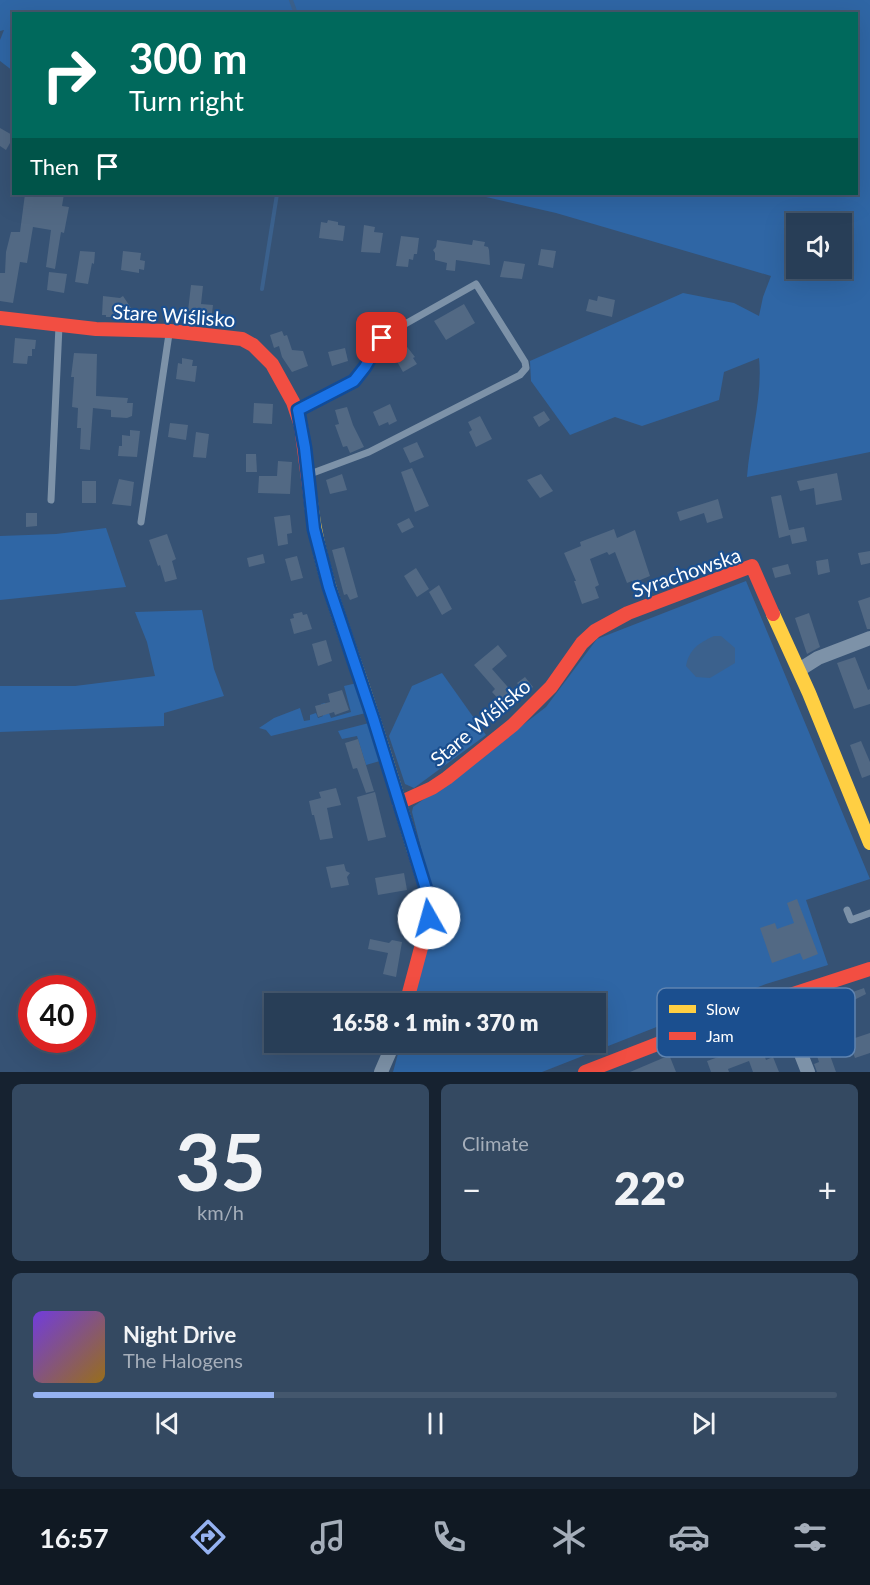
<!DOCTYPE html>
<meta charset="utf-8">
<style>
:root{--surface:#283e57;--page:#344961;--text:#f1f3f6;--muted:#a5aeba;--line:#44576d;--accent:#95b2f1}
body{margin:0;font-family:Lato,sans-serif;background:var(--page);color:var(--text);height:100vh;display:flex;flex-direction:column;font-size:22px;white-space:nowrap}
*{box-sizing:border-box;margin:0}
p{font-size:20px;color:var(--muted)}
.icon{flex:none;width:33px;height:33px;fill:none;stroke:currentColor;stroke-width:2;stroke-linecap:round;stroke-linejoin:round}
.map{position:relative;height:1072px;overflow:hidden}
.details{display:flex;flex-direction:column;gap:12px;padding:12px;background:#162230;flex:1}
.details>*{flex:none}
.banner{position:absolute;left:12px;top:12px;width:846px;height:183px;border-radius:0px;box-shadow:0 6px 24px #0002,0 0 0 2px var(--line);background:#00695c;color:#fff;overflow:hidden}
.buttons{position:absolute;left:786px;top:213px;display:grid;gap:12px}
.buttons a{display:grid;place-items:center;width:66px;height:66px;border-radius:0px;background:var(--surface);box-shadow:0 6px 24px #0002,0 0 0 2px var(--line);font-size:30px}
.speed{position:absolute;left:18px;top:975px;display:flex;gap:12px;font-size:30px;font-weight:700;text-align:center}
.speed>*{display:grid;place-content:center;width:78px;height:78px;border-radius:50%;background:var(--surface);box-shadow:0 6px 24px #0002,0 0 0 2px var(--line);line-height:1}
.speed .limit{border:9px solid #d22;background:#fff;color:#111}
.pin{position:absolute;display:grid;place-items:center;width:51px;height:51px;color:#fff;margin:-26px;border-radius:12px;box-shadow:0 3px 9px #0006}
.me{position:absolute;width:66px;margin:-33px;rotate:353deg;stroke-linejoin:round;filter:drop-shadow(0 0 4px #0008)}
.turn{display:flex;align-items:center;gap:21px;height:126px;padding:0 18px;font-size:27px}
.turn .icon{width:78px;height:78px;stroke-width:2.5}
.turn b{display:block;font-size:42px;line-height:51px}
.then{display:flex;align-items:center;height:57px;padding:0 18px;background:#0003;gap:12px;font-size:22px}
.big{font-size:45px;font-weight:800;line-height:1.1}
.details .tile{flex:1;display:flex;flex-direction:column;justify-content:center;gap:9px;min-width:0;padding:0 21px;border-radius:9px;background:var(--page)}
.details .dial{align-items:center;gap:0}
.dial b{font-size:78px;line-height:1}
.song{display:flex;align-items:center;gap:18px}
.cover{width:72px;height:72px;border-radius:9px;background:linear-gradient(135deg,hsl(260 70% 55%),hsl(40 70% 35%))}
.played{height:6px;border-radius:3px;background:linear-gradient(90deg,var(--accent) 30%,var(--line) 30%)}
.keys{display:flex;justify-content:space-around;direction:ltr}
.heat{display:flex;justify-content:space-between;align-items:center;font-size:33px;direction:ltr}
.details .tiles{flex:1;display:grid;gap:12px;grid-template-columns:1fr 1fr}
.tile:last-child{grid-column:span 2}
.trip{position:absolute;left:264px;top:993px;width:342px;height:60px;border-radius:0px;background:var(--surface);box-shadow:0 6px 24px #0002,0 0 0 2px var(--line);font-weight:800;line-height:60px;text-align:center}
.tab-bar{display:flex;height:96px;justify-content:space-around;align-items:center;background:#101923;color:var(--muted)}
.tab-bar .icon{width:42px;height:42px}
.tab-bar .on{color:var(--accent)}
.tab-bar b{font-size:27px;color:var(--text)}
.map>svg:first-child{display:block}
.green{fill:#2f66a5;fill-rule:evenodd}
.water{fill:#3b618d}
.lines{fill:none;stroke-linecap:round;stroke-linejoin:round}
.stream{stroke:#3b618d;stroke-width:4}
.building{fill:#526984}
.lane{stroke:#7d92a8;stroke-width:7}
.street{stroke:#7d92a8;stroke-width:14}
.slow{stroke:#ffcf43;stroke-width:14}
.jam{stroke:#f24e42;stroke-width:14}
.route-casing{stroke:#114b97;stroke-width:15}
.route{stroke:#1a73e8;stroke-width:10}
.labels{text-anchor:middle;dominant-baseline:central;stroke-width:4.5;stroke-linejoin:round;paint-order:stroke}
.street-label{font-size:20px;fill:#fff;stroke:#1b4f8f}
.key{fill:#1b4f8f;stroke:#5f84b1;stroke-width:1.5}
.key-label{font-size:16px;fill:#fff}
</style>
<div class="map">
<svg width="870" height="1072" viewBox="0 0 870 1072">
<rect width="100%" height="100%" fill="#365274"/>
<g class="green">
<path d="M0 0H870V452L747 477C750 438 763 395 759 358L724 372 719 400 642 426 615 417 570 435 531 381 530 361 683 293 734 303 759 316 763 297 771 276 556 213 473 194H856V14H14L13 71 0 61V40L4 30 0 31ZM796 224H842V268H796Z"/>
<path d="M106 528 126 587 0 600V536L56 534Z"/>
<path d="M746 581 870 879 806 900 828 965 766 984 542 1072H393L401 1043 596 1042V1004L411 1003 436 908 412 812 413 807 483 756 546 707 597 639Z"/>
<path d="M202 610 214 669 224 696 164 713V726L0 732V686H75L155 676 147 642 135 612Z"/>
<path d="M442 673 486 735 414 788 405 784 389 736 412 686Z"/>
<path d="M357 683 366 713 271 736 266 730 259 728 274 718 300 708 304 721 310 720V715L316 713 318 718 323 716 321 704 325 703 331 718 351 712 344 686Z"/>
<path d="M369 723 380 761 366 765 357 736 342 739 338 731Z"/>
</g>
<path class="water" d="M714 636H721L735 648V663L710 678 696 677 686 666C689 649 699 643 714 636Z"/>
<g class="lines">
<g class="stream">
<path d="M291 0 296 14"/>
<path d="M262 289 277 194"/>
</g>
</g>
<g class="building">
<path d="M0 128 14 136 6 150 0 146Z"/>
<path d="M25 194H64L62 206 69 207 64 233 61 232 55 269 46 267 51 230 33 227 27 263 20 262 13 303 0 301V273H5L6 252 11 232H20Z"/>
<path d="M328 220 338 222V225L345 226 343 241 319 238 321 222 327 223Z"/>
<path d="M364 225 375 227 374 232 383 233 380 253 361 252Z"/>
<path d="M401 236 419 238 417 254H414L413 260 409 259 408 267 396 266Z"/>
<path d="M437 240 472 245 473 240 485 242 484 246 488 247 489 250 490 265 456 260 455 271 446 270 447 263 435 260V253L433 250 436 247Z"/>
<path d="M541 249 556 251 553 268 538 265Z"/>
<path d="M80 251 95 252 94 264 92 263 88 284 75 282Z"/>
<path d="M123 251 141 253 140 260 145 261 144 270 139 269V273L121 270Z"/>
<path d="M504 261 525 264 522 279 500 277Z"/>
<path d="M49 272 67 274 64 293 47 290Z"/>
<path d="M191 285 203 286 201 304 213 305 211 322 190 320 191 311H188Z"/>
<path d="M103 296 120 298 123 296 131 308H127V311H124V317H106V315H102Z"/>
<path d="M598 296 615 300 612 317 586 311 589 299 597 301Z"/>
<path d="M464 304 475 323 446 340 434 321Z"/>
<path d="M282 331 284 336 287 335 292 350 303 351 308 366 292 372 282 357 279 346 274 348 270 335Z"/>
<path d="M15 338 36 340 35 349H32V356H28L27 364 13 363Z"/>
<path d="M404 343 415 357 413 358 417 364 403 372 391 351Z"/>
<path d="M345 348 348 361 332 366 328 352Z"/>
<path d="M74 353 97 354 96 396 128 398 127 403H133L132 416 127 418 111 417V410L93 408 90 450 80 449 81 428H77L78 408 72 407 74 377H71Z"/>
<path d="M182 358 193 360 192 366H197L195 382 176 379 178 363 182 364Z"/>
<path d="M254 403 273 404 272 424 253 423Z"/>
<path d="M390 404 397 421 389 425 388 422 379 426 373 412Z"/>
<path d="M347 407 353 425 364 447 350 453 347 446 343 447 335 425 339 424 335 410Z"/>
<path d="M544 411 550 420 539 427 533 417Z"/>
<path d="M480 416 492 439 476 447 469 432 472 430 468 422Z"/>
<path d="M170 423 188 425 186 440 168 437Z"/>
<path d="M130 430 140 431 137 457 118 456 119 446H122V435L130 436Z"/>
<path d="M196 432 209 434 206 458 193 457Z"/>
<path d="M417 442 424 457 410 463 403 448Z"/>
<path d="M246 454H256L257 472H246Z"/>
<path d="M278 461 292 462 290 494 258 493 259 476H277Z"/>
<path d="M412 468 429 506 415 512 401 472Z"/>
<path d="M837 473 842 500 816 505 814 488 800 491 797 481Z"/>
<path d="M342 474 347 490 330 494 326 480Z"/>
<path d="M541 474 553 491 540 498 527 480Z"/>
<path d="M119 479 134 482 131 506 112 504Z"/>
<rect x="82" y="481" width="14" height="22"/>
<path d="M781 495 789 530 804 527 807 541 792 544 790 535 779 538 771 497Z"/>
<path d="M718 499 723 518 707 523 704 513 680 521 677 512Z"/>
<path d="M26 513H37V526L26 527Z"/>
<path d="M290 515 292 533 287 534 288 544 278 546 274 517Z"/>
<path d="M409 518 414 527 402 533 397 524Z"/>
<path d="M614 529 617 538 635 530 650 576 633 583 632 581 627 583 615 552 609 555 607 552 590 559 599 585 595 587 599 598 582 604 574 581H576L564 553 581 546 580 542Z"/>
<path d="M167 534 176 559 172 561 177 579 165 582 160 565 158 566 149 540Z"/>
<path d="M344 547 358 597 350 600 347 594 344 595 332 550Z"/>
<path d="M870 551V563L861 565 858 553Z"/>
<path d="M263 554 265 563 249 567 247 558Z"/>
<path d="M297 556 303 578 291 581 285 559Z"/>
<path d="M828 559 830 572 818 575 816 561Z"/>
<path d="M788 564 791 574 775 578 772 568Z"/>
<path d="M416 568 429 589 417 597 404 576Z"/>
<path d="M439 585 452 609 442 615 429 592Z"/>
<path d="M870 597V629H867L858 601Z"/>
<path d="M302 612 303 615 307 614 312 629 294 634 290 619 294 618 293 614Z"/>
<path d="M809 613 820 647 807 654 795 618Z"/>
<path d="M326 640 332 661 318 666 312 644Z"/>
<path d="M498 645 507 656 492 669 514 694 502 703 492 692 495 689 474 665Z"/>
<path d="M855 657 868 690 870 689V704L854 709 837 663Z"/>
<path d="M525 677 533 687 525 693 517 683Z"/>
<path d="M342 690 349 710 335 715 334 712 318 717 315 706 330 702 328 694Z"/>
<path d="M358 739 374 791 366 793 357 768 353 769 345 743Z"/>
<path d="M861 741 870 762V775L862 778 850 745Z"/>
<path d="M336 788 341 805 327 808 333 838 320 840 314 815H312L309 801 321 798 319 792Z"/>
<path d="M375 792 386 837 368 841 357 797Z"/>
<path d="M344 864 346 871 350 873 347 877 349 885 331 888 326 867Z"/>
<path d="M404 873 407 890 378 895 375 878Z"/>
<path d="M797 899 818 954 803 960 800 953 772 963 760 928 775 923 777 929 794 923 787 903Z"/>
<path d="M370 939 389 943 392 940 402 942 396 977 383 974 388 953 368 949Z"/>
<path d="M864 988 866 994 834 1010 830 1000Z"/>
<path d="M380 991 391 996 388 1004H376Z"/>
<path d="M821 1015 832 1045 827 1047 836 1072H817L814 1064 819 1062 805 1020Z"/>
<path d="M754 1025 766 1060 773 1057 779 1072H753L749 1061 728 1069 729 1072H711L707 1061 738 1050 732 1033Z"/>
<path d="M870 1033V1053L855 1058 850 1045 854 1044 852 1039Z"/>
<path d="M670 1057 676 1072H630L663 1058Z"/>
</g>
<g class="lines">
<g class="lane">
<path d="M298 409 354 381 365 367 382 337 476 284 525 362 526 368 520 375 369 452 310 474"/>
<path d="M51 500 59 326"/>
<path d="M141 522 169 334"/>
<path d="M847 910 851 920 870 913"/>
</g>
<g class="street">
<path d="M799 670 818 658 870 638"/>
<path d="M779 998 808 1072"/>
<path d="M381 1072 394 1042"/>
</g>
<g class="slow">
<path d="M311 502C318 564 341 622 361 681 380 737 397 794 414 851"/>
<path d="M773 614 809 693 870 843"/>
</g>
<g class="jam">
<path d="M0 318 96 329 170 331 242 339 253 345 272 364 293 402 301 426 311 502"/>
<path d="M399 803 432 788 447 778 513 725 551 687 582 643 595 631 628 613 752 566 773 614"/>
<path d="M406 1004 429 918 426 889 414 851"/>
<path d="M585 1072 753 1007 870 969"/>
</g>
</g>
<g class="lines">
<g class="route-casing">
<path id="route" d="M382 338 365 367 354 381 298 410 305 448 314 529 329 587 373 718 426 889 429 918"/>
</g>
<use href="#route" class="route"/>
</g>
<g class="labels">
<g class="street-label">
<text transform="translate(174 315) rotate(4)">Stare Wiślisko</text>
<text transform="translate(686 572) rotate(-19)">Syrachowska</text>
<text transform="translate(480 722) rotate(-40)">Stare Wiślisko</text>
</g>
</g>
<rect x="657" y="988" width="198" height="69" rx="9" class="key"/>
<rect x="669" y="1005" width="27" height="8" fill="#ffcf43"/>
<rect x="669" y="1032" width="27" height="8" fill="#f24e42"/>
<g class="key-label">
<text x="706" y="1015">Slow</text>
<text x="706" y="1042">Jam</text>
</g>
</svg>
<div class="buttons">
<a><svg class="icon" aria-label="sound" viewBox="0 0 24 24"><path d="M4 9h4l5-4v14l-5-4H4zM17 9q2 3 0 6"/></svg></a>
</div>
<div class="speed"><div class="limit">40</div></div>
<div class="pin" style="left:382px;top:338px;background:#d93025"><svg class="icon" aria-label="arrive" viewBox="0 0 24 24"><path d="M6 21V4h12l-3 4 3 4H6"/></svg></div>
<svg class="me" style="left:429px;top:918px" viewBox="-20 -20 40 40"><circle r="19" fill="#fff"/><path d="M0-13L10 11 0 6-10 11z" fill="#1a73e8"/></svg>
<div class="trip">16:58 · 1 min · 370 m</div>
<div class="banner">
<div class="turn"><svg class="icon" aria-label="right" viewBox="0 0 24 24"><path d="M7 20v-9h11M14 6l5 5-5 5"/></svg><div><b>300 m</b>Turn right</div></div>
<div class="then">Then<svg class="icon" aria-label="arrive" viewBox="0 0 24 24"><path d="M6 21V4h12l-3 4 3 4H6"/></svg></div>
</div>
</div>
<section class="details">
<div class="tiles">
<div class="tile dial"><b>35</b><p>km/h</p></div>
<div class="tile"><p>Climate</p>
<div class="heat"><a>−</a><b class="big">22°</b><a>+</a></div>
</div>
<div class="tile">
<div class="song"><i class="cover"></i><div><b>Night Drive</b><p>The Halogens</p></div></div>
<div class="played"></div>
<div class="keys"><svg class="icon" aria-label="previous" viewBox="0 0 24 24"><path d="M18 5L8 12l10 7zM5 5v14"/></svg><svg class="icon" aria-label="pause" viewBox="0 0 24 24"><path d="M8 5v14M16 5v14"/></svg><svg class="icon" aria-label="next" viewBox="0 0 24 24"><path d="M6 5l10 7-10 7zM19 5v14"/></svg></div>
</div>
</div>
</section>
<nav class="tab-bar">
<b>16:57</b>
<svg class="icon on" aria-label="directions" viewBox="0 0 24 24"><path d="M12 3l9 9-9 9-9-9zM9 14v-3h6M13 9l2 2-2 2"/></svg>
<svg class="icon" aria-label="music" viewBox="0 0 24 24"><path d="M9 18V5l10-2v13"/><circle cx="6" cy="18" r="3"/><circle cx="16" cy="16" r="3"/></svg>
<svg class="icon" aria-label="phone" viewBox="0 0 24 24"><path d="M5 4h4l2 5-3 2q2 4 5 5l2-3 5 2v4C11 20 4 13 5 4z"/></svg>
<svg class="icon" aria-label="climate" viewBox="0 0 24 24"><path d="M12 3v18M4 7l16 10M4 17L20 7"/></svg>
<svg class="icon" aria-label="car" viewBox="0 0 24 24"><path d="M5 17H2v-5l4-1 3-4h7l3 4 3 1v5h-3M9 17h6M6 11h13"/><circle cx="7" cy="17" r="2"/><circle cx="17" cy="17" r="2"/></svg>
<svg class="icon" aria-label="filters" viewBox="0 0 24 24"><path d="M4 7h16M4 17h16"/><circle cx="9" cy="7" r="2"/><circle cx="15" cy="17" r="2"/></svg>
</nav>
